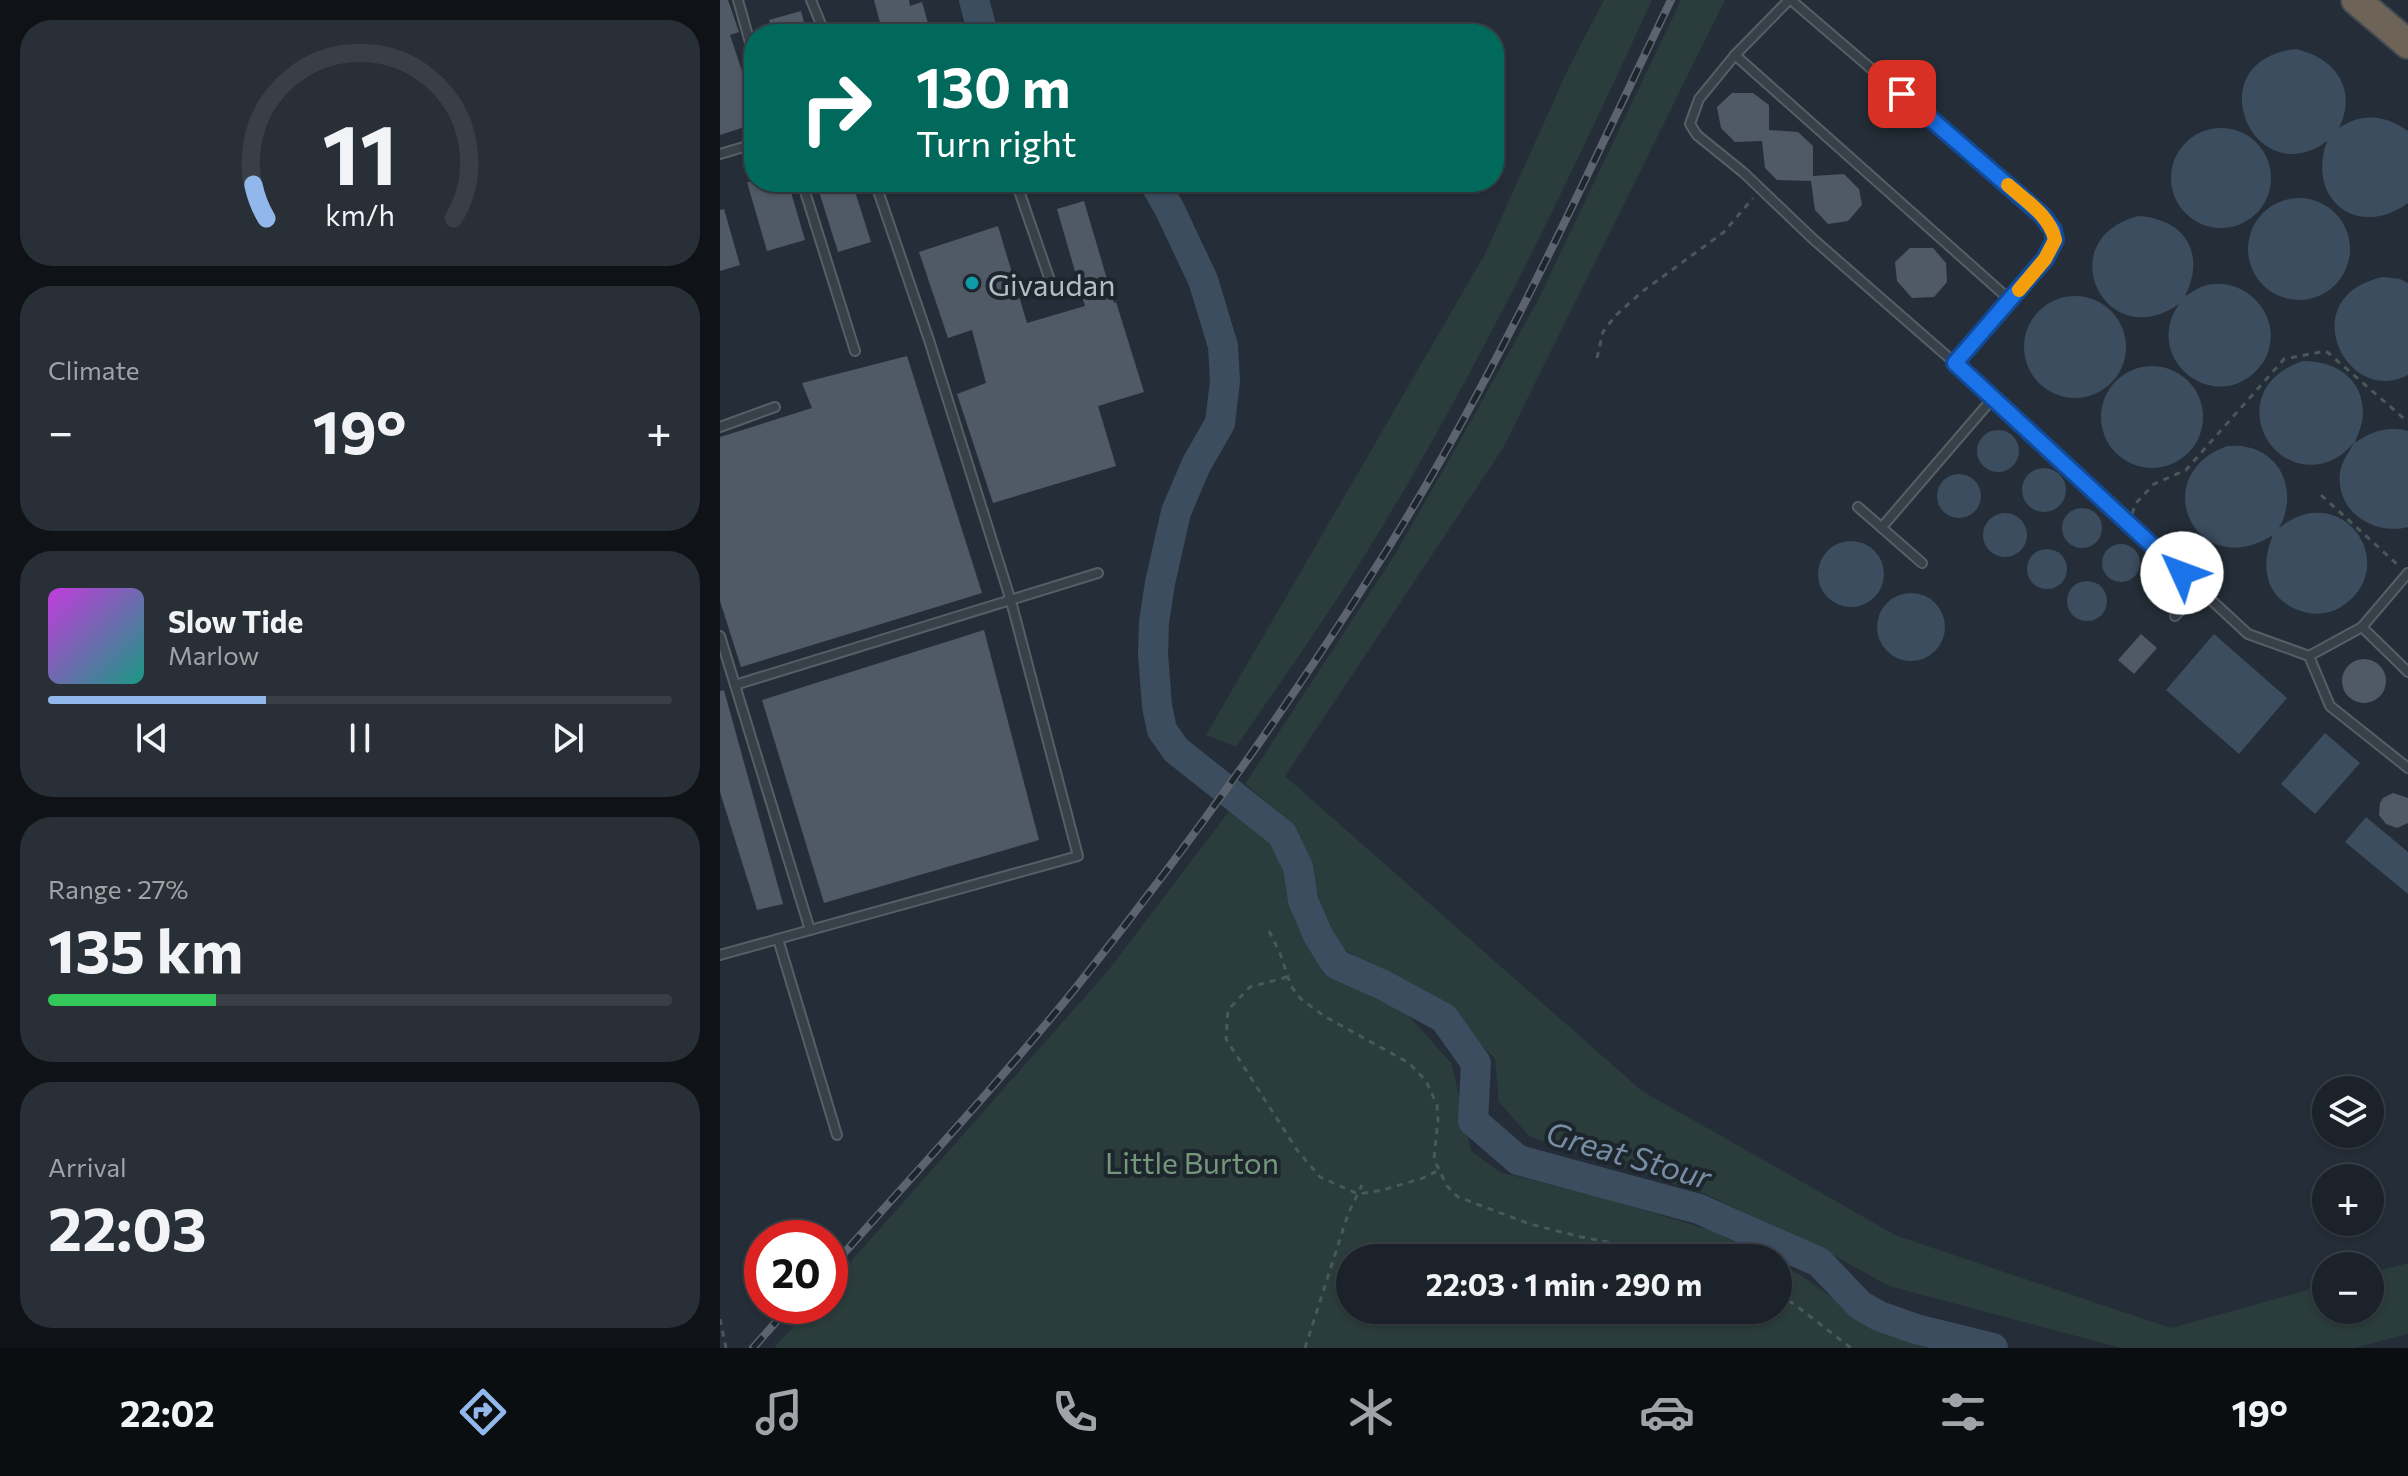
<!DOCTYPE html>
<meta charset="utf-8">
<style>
:root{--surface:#1c222a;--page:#292f36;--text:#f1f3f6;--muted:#a0a4a8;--line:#3a3f47;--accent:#92b8eb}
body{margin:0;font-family:Commissioner,sans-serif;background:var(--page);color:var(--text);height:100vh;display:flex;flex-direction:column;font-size:30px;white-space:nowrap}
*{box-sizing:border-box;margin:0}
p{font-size:26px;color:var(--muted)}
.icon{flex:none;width:44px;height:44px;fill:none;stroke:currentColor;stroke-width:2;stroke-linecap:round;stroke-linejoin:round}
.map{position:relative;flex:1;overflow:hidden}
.drawer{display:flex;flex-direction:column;gap:20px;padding:20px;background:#0f1317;width:720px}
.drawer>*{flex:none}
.top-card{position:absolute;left:24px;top:24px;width:760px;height:168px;border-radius:32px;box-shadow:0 2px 6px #0004,0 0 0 2px var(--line);background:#00695c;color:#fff;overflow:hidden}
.fabs{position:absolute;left:1592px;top:1076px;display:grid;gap:16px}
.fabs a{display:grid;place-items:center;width:72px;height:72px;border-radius:50%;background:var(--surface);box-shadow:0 2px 6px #0004,0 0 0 2px var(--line);font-size:40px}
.speed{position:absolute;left:24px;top:1220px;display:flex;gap:16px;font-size:40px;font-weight:700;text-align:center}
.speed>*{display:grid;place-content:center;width:104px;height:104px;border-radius:50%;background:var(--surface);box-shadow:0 2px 6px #0004,0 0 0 2px var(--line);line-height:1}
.speed .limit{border:12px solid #d22;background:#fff;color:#111}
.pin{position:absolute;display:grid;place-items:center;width:68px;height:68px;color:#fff;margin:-34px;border-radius:16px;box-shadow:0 4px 12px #0006}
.me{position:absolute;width:88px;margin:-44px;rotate:313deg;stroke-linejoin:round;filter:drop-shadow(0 0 6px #0008)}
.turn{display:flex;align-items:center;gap:28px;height:168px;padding:0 40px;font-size:36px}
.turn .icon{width:104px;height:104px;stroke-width:2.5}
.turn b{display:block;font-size:56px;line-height:68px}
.big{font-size:60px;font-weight:700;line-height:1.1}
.drawer .tile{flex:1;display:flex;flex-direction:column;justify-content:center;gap:12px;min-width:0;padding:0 28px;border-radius:32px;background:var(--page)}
.drawer .dial{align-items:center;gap:0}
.dial svg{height:208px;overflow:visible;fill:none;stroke:var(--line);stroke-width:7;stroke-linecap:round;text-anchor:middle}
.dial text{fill:var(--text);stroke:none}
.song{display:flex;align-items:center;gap:24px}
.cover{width:96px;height:96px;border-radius:12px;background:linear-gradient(135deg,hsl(290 70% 55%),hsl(170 70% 35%))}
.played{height:8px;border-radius:4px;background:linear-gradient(90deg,var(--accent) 35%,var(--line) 35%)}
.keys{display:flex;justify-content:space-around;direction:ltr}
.heat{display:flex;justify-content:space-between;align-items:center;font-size:44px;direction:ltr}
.charge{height:12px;border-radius:6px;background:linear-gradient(90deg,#34c759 27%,var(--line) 0)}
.trip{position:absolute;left:616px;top:1244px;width:456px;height:80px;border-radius:40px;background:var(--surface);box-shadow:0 2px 6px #0004,0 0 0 2px var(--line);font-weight:700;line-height:80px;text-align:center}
.tabs{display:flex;height:128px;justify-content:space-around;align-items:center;background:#0b0e11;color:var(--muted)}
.tabs .icon{width:56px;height:56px}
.tabs .selected{color:var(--accent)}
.tabs b{font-size:36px;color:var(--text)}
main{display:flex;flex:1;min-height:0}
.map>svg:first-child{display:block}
.green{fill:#2a3c3b}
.water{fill:#3c4d5f}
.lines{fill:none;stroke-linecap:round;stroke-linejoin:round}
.river{stroke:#3c4d5f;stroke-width:30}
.building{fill:#505a66}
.lane-casing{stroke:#565e66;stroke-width:12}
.highway-casing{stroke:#434b53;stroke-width:32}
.path{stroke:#48595a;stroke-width:3;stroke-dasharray:6 6;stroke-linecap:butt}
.lane{stroke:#384048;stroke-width:8}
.highway{stroke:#6d6356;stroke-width:28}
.rail-casing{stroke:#5b646f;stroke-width:8}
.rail{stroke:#1d252d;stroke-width:5;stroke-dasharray:15;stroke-linecap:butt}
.route-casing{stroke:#114b97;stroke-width:20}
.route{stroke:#1a73e8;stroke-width:14}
.slow{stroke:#f59e0b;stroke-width:14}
.culture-dot{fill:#0f9aa8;stroke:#1d252d;stroke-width:3}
.labels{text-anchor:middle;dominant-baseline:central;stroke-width:8;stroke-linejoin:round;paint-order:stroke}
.poi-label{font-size:30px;fill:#b3bbc4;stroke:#1d252d;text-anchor:start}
.park-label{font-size:30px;fill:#74977b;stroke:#1d252d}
.water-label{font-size:32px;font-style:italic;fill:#778da4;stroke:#1d252d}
</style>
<main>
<section class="drawer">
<div class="tile dial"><svg viewBox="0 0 100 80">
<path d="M14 69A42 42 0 1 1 86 69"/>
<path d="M14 69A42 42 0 0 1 9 56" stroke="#92b8eb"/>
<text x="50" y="56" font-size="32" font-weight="700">11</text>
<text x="50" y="72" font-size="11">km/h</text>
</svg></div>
<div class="tile"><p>Climate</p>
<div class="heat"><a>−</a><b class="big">19°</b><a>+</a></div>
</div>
<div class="tile">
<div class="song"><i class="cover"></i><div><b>Slow Tide</b><p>Marlow</p></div></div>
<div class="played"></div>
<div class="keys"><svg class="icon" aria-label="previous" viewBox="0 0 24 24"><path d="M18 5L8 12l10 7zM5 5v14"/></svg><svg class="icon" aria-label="pause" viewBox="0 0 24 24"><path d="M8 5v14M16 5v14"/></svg><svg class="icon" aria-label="next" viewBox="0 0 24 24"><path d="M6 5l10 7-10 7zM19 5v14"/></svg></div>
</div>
<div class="tile"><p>Range · 27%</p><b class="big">135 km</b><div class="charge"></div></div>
<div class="tile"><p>Arrival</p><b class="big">22:03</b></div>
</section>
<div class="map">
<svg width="1688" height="1348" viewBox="0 0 1688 1348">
<rect width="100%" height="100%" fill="#252e38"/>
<g class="green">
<path d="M884 0H932C847 185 758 371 651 545 609 614 562 680 516 747L486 735 765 254 849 67Z"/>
<path d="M961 0H1005L783 448 565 776 922 1091 1177 1236 1451 1328 1606 1285V1310H1650V1273L1688 1263V1334L1634 1348H1401L1169 1286 1104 1250 985 1194 810 1137 779 1102 775 1059 727 1008 618 946 569 821 525 784 674 556 736 448 817 302Z"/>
<path d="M510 810 550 839 572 889 603 974 681 1007 732 1064 751 1151 780 1172 894 1201 993 1231 1047 1258H630V1310H1058V1263L1082 1276 1145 1321 1237 1348H54L92 1306H110V1285L387 972Z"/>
</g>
<g class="water">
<path d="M1576 49C1615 58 1638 89 1619 128 1642 112 1666 115 1688 131V203C1637 240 1586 199 1607 141 1533 196 1475 60 1576 49Z"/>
<circle cx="1501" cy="178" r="50"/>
<circle cx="1579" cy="249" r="51"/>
<path d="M1418 216C1466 219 1486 254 1465 296 1470 294 1476 289 1481 287 1509 276 1541 294 1549 323 1553 336 1550 353 1542 364 1500 420 1420 361 1459 304 1385 356 1329 240 1418 216Z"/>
<path d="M1663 277 1680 279 1688 283V375C1626 408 1572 296 1663 277Z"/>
<circle cx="1355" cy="347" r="51"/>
<path d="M1583 361C1614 361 1643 377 1643 413 1643 424 1638 433 1635 443 1652 431 1667 426 1688 431V527C1653 536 1615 511 1620 472 1622 461 1629 452 1634 443 1627 450 1620 457 1610 461 1549 485 1501 389 1583 361Z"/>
<circle cx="1432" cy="417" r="51"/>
<circle cx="1278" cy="451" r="21"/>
<path d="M1507 446C1513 446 1520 445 1526 447 1565 454 1577 497 1559 528 1621 478 1681 563 1625 604 1614 613 1598 616 1584 612 1546 601 1539 568 1553 535 1476 584 1425 476 1507 446Z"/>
<circle cx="1324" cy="490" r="22"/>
<circle cx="1239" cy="496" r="22"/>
<circle cx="1362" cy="528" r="20"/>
<circle cx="1285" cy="535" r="22"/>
<circle cx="1131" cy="574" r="33"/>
<circle cx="1401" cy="563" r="19"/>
<circle cx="1327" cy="569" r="20"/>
<circle cx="1367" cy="601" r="20"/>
<circle cx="1191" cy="627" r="34"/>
<path d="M1494 634 1567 698 1519 754 1446 690Z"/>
<path d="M1605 733 1640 763 1595 814 1561 784Z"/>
<path d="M1646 817 1688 852V894L1625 842Z"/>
</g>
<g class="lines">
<g class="river">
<path d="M254 0 263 34"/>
<path d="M434 182 449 208 483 280 503 346 505 381 500 423 476 465 456 512 440 583 434 622 433 654 437 706 442 730 456 750 562 834 578 867 583 900 598 935 616 964 663 985 724 1018 756 1063 753 1121 798 1160 979 1209 1099 1262 1140 1305 1159 1316 1196 1329 1273 1348"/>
</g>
</g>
<g class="building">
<path d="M0 0H8L19 32 10 35 23 74 26 73 34 97V124L0 135Z"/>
<path d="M154 0H189L190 6 202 2 211 34H163Z"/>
<path d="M81 11 87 34H54L49 20Z"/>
<path d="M1012 93H1033L1049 105V130L1078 132 1093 146V176L1124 174 1139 189 1142 205 1128 221 1108 224 1095 210 1091 181 1057 180 1045 168 1042 141 1015 142 1001 128 997 107Z"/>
<path d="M27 182H68L85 240 47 251Z"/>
<path d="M96 182H132L151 242 118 252Z"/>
<path d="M364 201 394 303 396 302 424 392 378 406 396 466 273 503 237 394 266 383 252 330 228 338 199 252 278 226 307 323 365 306 337 209Z"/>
<path d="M4 209 20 265 0 271V210Z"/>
<path d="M1190 248H1213L1226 263 1227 282 1214 297 1192 298 1177 281 1175 262Z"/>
<path d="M187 356 262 593 21 667 0 601V437L92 408 82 383Z"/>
<path d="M264 630 319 840 104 903 42 700Z"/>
<path d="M1421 634 1437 648 1414 674 1398 660Z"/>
<circle cx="1644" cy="681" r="22"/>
<path d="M4 690 63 904 37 910 0 792V691Z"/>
<path d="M1673 793 1688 798V823L1677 828 1666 824 1659 815 1660 803 1663 798Z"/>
</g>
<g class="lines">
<g class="lane-casing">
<g id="lane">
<path d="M18 0 34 57"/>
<path d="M91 0 105 34"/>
<path d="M1069 0 1015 55 979 99 970 124 977 135 1024 173 1093 239 1235 363 1528 634 1589 656 1642 627 1688 573"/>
<path d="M1071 0 1322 215 1333 230 1335 240 1325 259 1235 363"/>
<path d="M1015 55 1290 300 1289 303"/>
<path d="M0 154 34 144"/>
<path d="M82 182 135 351"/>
<path d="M296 182 334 292"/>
<path d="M0 427 55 407"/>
<path d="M1138 507 1202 563"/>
<path d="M1162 527 1273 398"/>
<path d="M1455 616 1480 589"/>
<path d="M1642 627 1688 672"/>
<path d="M0 636 90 930"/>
<path d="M1589 656 1610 706 1688 768"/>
<path d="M15 685 378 573"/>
<path d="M58 939 117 1135"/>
<path d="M0 955 358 856 291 601 209 340 155 182"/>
</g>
</g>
<g class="highway-casing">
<path id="highway" d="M1636 0 1688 44"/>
</g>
<g class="path">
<path d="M877 358 883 332 895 316 923 291 1004 232 1033 198"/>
<path d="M1601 495 1679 566"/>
<path d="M1412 514 1416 503 1434 484 1466 470 1564 359 1606 351 1688 422"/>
<path d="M549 931 560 953 571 986 581 999 604 1016 689 1063 706 1081 717 1105 718 1120 714 1159 727 1186 738 1197 810 1224 861 1237 970 1258"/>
<path d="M567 977 530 987 508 1010 506 1039 577 1150 600 1177 638 1194 663 1190 703 1178 719 1170"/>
<path d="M1058 1295 1074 1304 1131 1348"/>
<path d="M0 1319 6 1348"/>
<path d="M585 1348 628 1214 642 1185"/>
</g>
<use href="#lane" class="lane"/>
<use href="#highway" class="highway"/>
<g class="rail-casing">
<g id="rail">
<path d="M110 1269C193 1175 279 1083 358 985 468 847 571 703 665 553 776 377 861 187 951 0"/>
<path d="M33 1348 70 1306"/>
</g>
</g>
<use href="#rail" class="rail"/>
</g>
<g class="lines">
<g class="route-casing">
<path id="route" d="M1182 94 1322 215 1333 230 1335 240 1325 259 1235 363 1462 573"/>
</g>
<use href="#route" class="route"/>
<path class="slow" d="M1288 185C1306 201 1330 216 1335 240L1325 259 1299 290"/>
</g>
<circle class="culture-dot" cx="252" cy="283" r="8"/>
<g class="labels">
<g class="poi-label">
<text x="268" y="283">Givaudan</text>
</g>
<g class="park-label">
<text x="472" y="1161">Little Burton</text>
</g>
<g class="water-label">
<text transform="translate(909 1154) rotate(16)">Great Stour</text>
</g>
</g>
</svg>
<div class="fabs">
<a><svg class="icon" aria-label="layers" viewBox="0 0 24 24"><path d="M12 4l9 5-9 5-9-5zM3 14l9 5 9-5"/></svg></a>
<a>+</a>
<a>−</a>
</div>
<div class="speed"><div class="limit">20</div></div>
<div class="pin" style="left:1182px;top:94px;background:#d93025"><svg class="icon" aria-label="arrive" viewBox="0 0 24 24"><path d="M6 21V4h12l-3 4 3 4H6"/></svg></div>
<svg class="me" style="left:1462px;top:573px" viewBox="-20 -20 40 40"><circle r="19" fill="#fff"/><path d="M0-13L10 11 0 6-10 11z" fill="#1a73e8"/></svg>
<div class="trip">22:03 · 1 min · 290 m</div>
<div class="top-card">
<div class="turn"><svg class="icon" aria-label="right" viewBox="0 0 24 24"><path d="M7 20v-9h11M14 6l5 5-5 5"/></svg><div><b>130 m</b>Turn right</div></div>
</div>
</div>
</main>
<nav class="tabs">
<b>22:02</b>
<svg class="icon selected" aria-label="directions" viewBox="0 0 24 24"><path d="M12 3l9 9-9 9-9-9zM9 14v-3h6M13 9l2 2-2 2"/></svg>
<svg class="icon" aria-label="music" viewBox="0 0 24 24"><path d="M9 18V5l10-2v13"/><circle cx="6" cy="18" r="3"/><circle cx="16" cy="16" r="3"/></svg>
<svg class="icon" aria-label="phone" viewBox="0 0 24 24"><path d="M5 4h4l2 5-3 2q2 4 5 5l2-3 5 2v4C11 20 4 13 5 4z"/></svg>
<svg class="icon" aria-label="climate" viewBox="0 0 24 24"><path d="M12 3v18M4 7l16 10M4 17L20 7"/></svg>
<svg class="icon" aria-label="car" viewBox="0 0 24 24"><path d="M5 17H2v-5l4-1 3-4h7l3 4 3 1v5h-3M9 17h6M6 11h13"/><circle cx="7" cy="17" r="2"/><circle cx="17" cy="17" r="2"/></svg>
<svg class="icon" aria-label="filters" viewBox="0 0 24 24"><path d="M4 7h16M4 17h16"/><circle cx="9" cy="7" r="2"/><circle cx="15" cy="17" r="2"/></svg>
<b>19°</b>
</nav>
